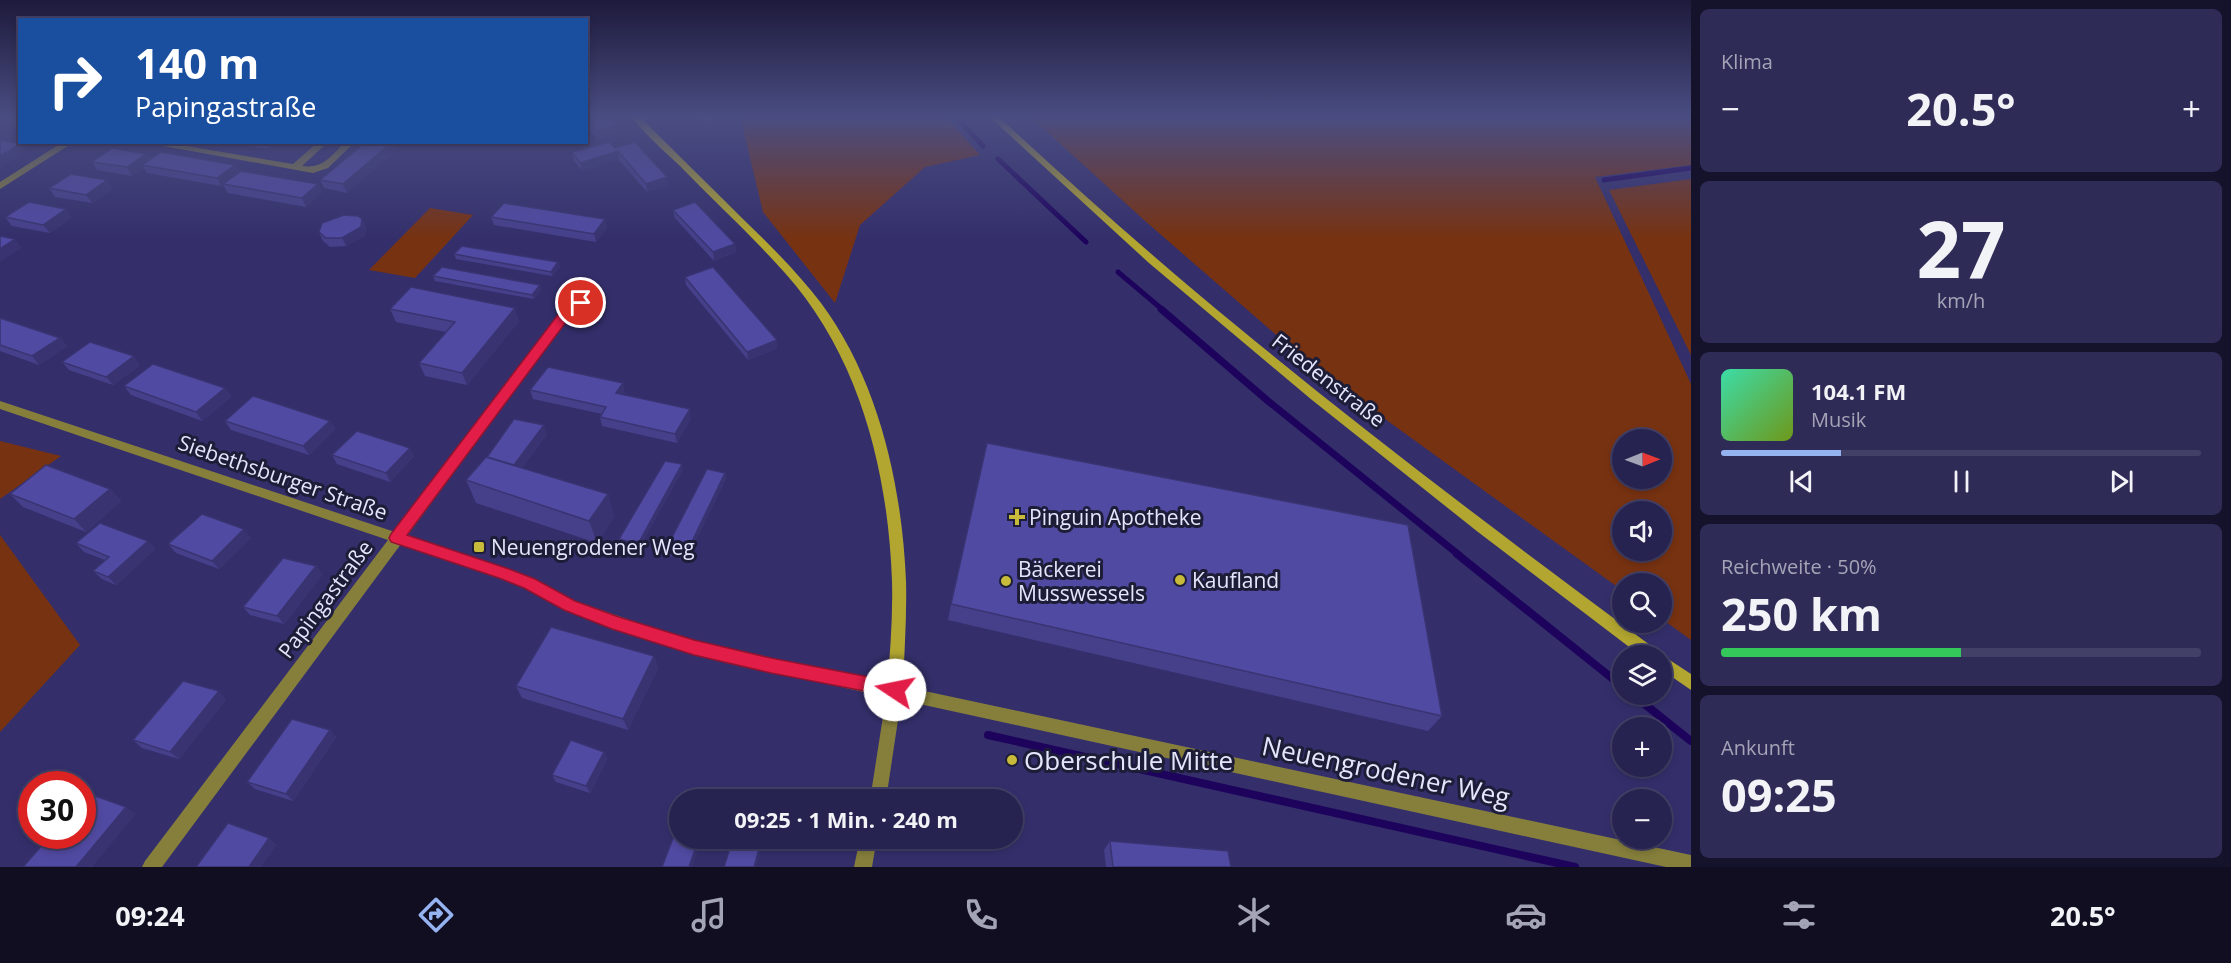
<!DOCTYPE html>
<html lang="de">
<meta charset="utf-8">
<style>
:root{--surface:#272350;--page:#2f2b57;--text:#f1f3f6;--muted:#a4a4b7;--line:#434067;--accent:#95b2f1}
body{margin:0;font-family:"Open Sans",sans-serif;background:var(--page);color:var(--text);height:100vh;display:flex;flex-direction:column;font-size:22px;white-space:nowrap}
*{box-sizing:border-box;margin:0}
p{font-size:20px;color:var(--muted)}
.icon{flex:none;width:33px;height:33px;fill:none;stroke:currentColor;stroke-width:2;stroke-linecap:round;stroke-linejoin:round}
.map{position:relative;flex:1;overflow:hidden}
.details{display:flex;flex-direction:column;gap:9px;padding:9px;background:#15132c;width:540px}
.details>*{flex:none}
.top-card{position:absolute;left:18px;top:18px;width:570px;height:126px;border-radius:0px;box-shadow:0 3px 9px #0003,0 0 0 2px var(--line);background:#1a4fa0;color:#fff;overflow:hidden}
.needle{width:39px;rotate:89deg}
.fabs{position:absolute;left:1612px;top:429px;display:grid;gap:12px}
.fabs a{display:grid;place-items:center;width:60px;height:60px;border-radius:50%;background:var(--surface);box-shadow:0 3px 9px #0003,0 0 0 2px var(--line);font-size:30px}
.speed{position:absolute;left:18px;top:771px;display:flex;gap:12px;font-size:30px;font-weight:700;text-align:center}
.speed>*{display:grid;place-content:center;width:78px;height:78px;border-radius:50%;background:var(--surface);box-shadow:0 3px 9px #0003,0 0 0 2px var(--line);line-height:1}
.speed .limit{border:9px solid #d22;background:#fff;color:#111}
.pin{position:absolute;display:grid;place-items:center;width:51px;height:51px;color:#fff;margin:-26px;border:3px solid #fff;border-radius:50%;box-shadow:0 2px 6px #0007}
.me{position:absolute;width:66px;margin:-33px;rotate:281deg;stroke-linejoin:round;filter:drop-shadow(0 0 4px #0008)}
.turn{display:flex;align-items:center;gap:21px;height:126px;padding:0 18px;font-size:27px}
.turn .icon{width:78px;height:78px;stroke-width:2.5}
.turn b{display:block;font-size:42px;line-height:51px}
.big{font-size:45px;font-weight:700;line-height:1.1}
.details .card{flex:1;display:flex;flex-direction:column;justify-content:center;gap:9px;min-width:0;padding:0 21px;border-radius:9px;background:var(--page)}
.details .dial{align-items:center;gap:0}
.dial b{font-size:78px;line-height:1}
.song{display:flex;align-items:center;gap:18px}
.cover{width:72px;height:72px;border-radius:9px;background:linear-gradient(135deg,hsl(160 70% 55%),hsl(80 70% 35%))}
.played{height:6px;border-radius:3px;background:linear-gradient(90deg,var(--accent) 25%,var(--line) 25%)}
.keys{display:flex;justify-content:space-around;direction:ltr}
.heat{display:flex;justify-content:space-between;align-items:center;font-size:33px;direction:ltr}
.charge{height:9px;border-radius:4px;background:linear-gradient(90deg,#34c759 50%,var(--line) 0)}
.trip{position:absolute;left:669px;top:789px;width:354px;height:60px;border-radius:30px;background:var(--surface);box-shadow:0 3px 9px #0003,0 0 0 2px var(--line);font-weight:700;line-height:60px;text-align:center}
.tab-bar{display:flex;height:96px;justify-content:space-around;align-items:center;background:#100e20;color:var(--muted)}
.tab-bar .icon{width:42px;height:42px}
.tab-bar .selected{color:var(--accent)}
.tab-bar b{font-size:27px;color:var(--text)}
main{display:flex;flex:1;min-height:0}
.map>svg:first-child{display:block}
.green{fill:#773211;fill-rule:evenodd}
.lines{fill:none;stroke-linecap:round;stroke-linejoin:round}
.stream-far2{stroke:#1d035c;stroke-width:5}
.stream-far1{stroke:#1d035c;stroke-width:7}
.stream{stroke:#1d035c;stroke-width:8}
.street{fill:#867f3c;fill-rule:evenodd}
.secondary{fill:#b2a630;fill-rule:evenodd}
.wall{fill:#46408b}
.shaded-wall{fill:#393471}
.building{fill:#514aa2;stroke:#393471;stroke-width:1.5}
.route{fill:#e11d48;stroke:#92132f;stroke-width:1.5}
.poi-dot{fill:#c8bb3b;stroke:#1d1d38;stroke-width:2}
.labels{text-anchor:middle;dominant-baseline:central;stroke-width:6;stroke-linejoin:round;paint-order:stroke}
.street-label{font-size:21px;fill:#e4e6fc;stroke:#1d1d38}
.poi-label{font-size:21px;fill:#e4e6fc;stroke:#1d1d38;text-anchor:start}
.near-poi-label{font-size:26px;fill:#e4e6fc;stroke:#1d1d38;text-anchor:start}
.near-street-label{font-size:26px;fill:#e4e6fc;stroke:#1d1d38}
</style>
<main>
<div class="map">
<svg width="1691" height="867" viewBox="0 0 1691 867">
<rect width="100%" height="100%" fill="#342f6b"/>
<g class="green">
<path d="M743 118H947L980 155 925 167 860 225 835 303 763 212 742 124Z"/>
<path d="M1032 118H1691V165L1595 177 1691 384V640L1662 619V584H1623V591L1313 367 1144 220ZM1623 440H1662V478H1623ZM1623 512H1662V550H1623Z"/>
<path d="M1691 179V355L1609 190Z"/>
<path d="M430 208 473 215 415 278 369 270Z"/>
<path d="M0 441 61 456 0 499Z"/>
<path d="M0 535 80 645 0 732Z"/>
</g>
<g class="lines">
<g class="stream-far2">
<path d="M957 118 983 146"/>
<path d="M998 159 1086 242"/>
<path d="M1604 180 1691 168"/>
<path d="M1118 272 1163 310"/>
</g>
<path class="stream-far1" d="M1161 309 1268 401 1459 555"/>
<g class="stream">
<path d="M1457 554 1623 687"/>
<path d="M1632 694 1691 741"/>
<path d="M988 735 1575 867"/>
</g>
<g class="street">
<path d="M63 142H74L0 189V182Z"/>
<path d="M141 142H163L293 164 318 142H328L302 166C323 169 331 156 345 142H355L328 168 313 173Z"/>
<path d="M581 300 585 301 586 303 585 305 569 317 407 536 508 569 534 579 575 601 694 642 892 684 895 683 901 686 1691 855V867H1666L901 700 886 800H870L886 697 694 654 565 609 524 587 499 577 401 544 162 867H142L145 861 388 540 0 409V401L395 532 561 313Z"/>
<path d="M860 838H877L872 867H854Z"/>
</g>
<g class="secondary">
<path d="M632 118H641C675 152 710 186 744 220 771 246 798 273 821 303 879 381 902 486 906 581 907 618 904 654 903 690L900 695 895 697 890 695 887 690C890 654 893 617 892 581 888 471 860 357 785 273 752 236 715 202 680 166 664 151 646 135 632 118Z"/>
<path d="M991 118H1000C1078 190 1156 260 1238 327 1375 440 1516 546 1658 651L1660 656H1641L1478 532 1312 400 1149 263Z"/>
<path d="M1662 655 1691 674V690L1662 670Z"/>
</g>
</g>
<g class="wall">
<path d="M586 118 616 125 617 133 598 139 586 126Z"/>
<path d="M696 118H726V122L708 128Z"/>
<path d="M225 142H277L268 149Z"/>
<path d="M278 142H300L297 145Z"/>
<path d="M403 144 347 193 324 188 320 180Z"/>
<path d="M615 148 668 186 647 192 619 160 582 171 574 161 572 152Z"/>
<path d="M146 154 150 159 235 165 239 172 318 184 322 192 306 207 228 193 223 185 221 186 147 173 144 168 132 176 97 170 92 162Z"/>
<path d="M49 188 113 189 92 203 55 197Z"/>
<path d="M673 210 735 244 736 252 714 261 675 218Z"/>
<path d="M5 217H72L50 233 12 226Z"/>
<path d="M491 217 605 219 607 228 596 242 494 225Z"/>
<path d="M362 219 366 227 365 236 346 246 330 247 323 241 319 232Z"/>
<path d="M454 254 558 262 560 267 552 276 456 259Z"/>
<path d="M433 276 541 290 534 299 435 281Z"/>
<path d="M685 277 777 348 748 360 686 285Z"/>
<path d="M390 309 519 321 467 385 425 376 419 363 446 332 396 322Z"/>
<path d="M0 318 60 338 67 346 39 365 0 351Z"/>
<path d="M62 362 140 365 113 385 69 370Z"/>
<path d="M124 386 225 388 231 397 202 421 131 395Z"/>
<path d="M530 390 625 392 623 394 691 418 677 443 602 426 600 417 602 414 533 399Z"/>
<path d="M225 421H330L335 429 309 455 231 430Z"/>
<path d="M547 434 522 468 608 494 614 517 597 543 476 503 466 480Z"/>
<path d="M332 455 414 456 390 482 337 464Z"/>
<path d="M683 469 639 548 621 544 619 539Z"/>
<path d="M725 473 726 478 686 560 666 555 665 551Z"/>
<path d="M110 489 121 501 86 532 23 507 10 494Z"/>
<path d="M251 538 219 569 176 553 168 544Z"/>
<path d="M148 541 155 549 116 585 102 579 93 571 105 560 84 552 76 543Z"/>
<path d="M316 566 322 575 284 624 250 615 243 607Z"/>
<path d="M951 604 1442 716 1428 731 948 620Z"/>
<path d="M654 656 658 668 628 730 522 698 516 686Z"/>
<path d="M226 699 179 759 142 748 133 740Z"/>
<path d="M330 730 336 737 293 801 255 789 247 782Z"/>
<path d="M604 752 607 759 590 793 556 782 552 775Z"/>
<path d="M1110 841 1231 867H1106L1104 850Z"/>
</g>
<g class="shaded-wall">
<path d="M714 118H726V122L708 128 707 120Z"/>
<path d="M616 125 617 133 598 139 596 131Z"/>
<path d="M265 142H277L268 149Z"/>
<path d="M392 142H402L403 144 347 193 343 184Z"/>
<path d="M21 144 26 152 0 168V156Z"/>
<path d="M618 151 619 160 582 171 580 163Z"/>
<path d="M146 154 151 162 142 165 144 168 132 176 127 167Z"/>
<path d="M235 165 239 173 221 186 217 178Z"/>
<path d="M667 177 668 186 647 192 646 184Z"/>
<path d="M107 180 113 189 92 203 86 195Z"/>
<path d="M318 184 322 192 306 207 302 198Z"/>
<path d="M66 209 72 217 50 233 43 225Z"/>
<path d="M362 219 366 227 365 236 346 246 342 238Z"/>
<path d="M605 219 607 228 596 242 594 234Z"/>
<path d="M15 239 22 248 0 262V249Z"/>
<path d="M735 244 736 252 714 261 713 252Z"/>
<path d="M558 262 560 267 552 276 551 272Z"/>
<path d="M540 285 541 290 534 299 532 295Z"/>
<path d="M515 308 519 321 467 385 462 373Z"/>
<path d="M60 338 67 346 39 365 32 356Z"/>
<path d="M777 340V348L748 360 747 352Z"/>
<path d="M134 356 140 365 113 385 106 377Z"/>
<path d="M623 383 625 392 618 402 616 393Z"/>
<path d="M225 388 231 397 202 421 196 412Z"/>
<path d="M690 409 691 418 677 443 675 434Z"/>
<path d="M330 421 335 429 309 455 303 446Z"/>
<path d="M544 425 547 434 510 484 506 476Z"/>
<path d="M410 448 414 456 390 482 386 473Z"/>
<path d="M682 464 683 469 639 548 638 544Z"/>
<path d="M725 473 726 478 686 560 685 556Z"/>
<path d="M110 489 121 501 86 532 74 519Z"/>
<path d="M608 494 614 517 597 543 589 521Z"/>
<path d="M244 529 251 538 219 569 212 561Z"/>
<path d="M148 541 155 549 116 585 108 577Z"/>
<path d="M316 566 322 575 284 624 277 616Z"/>
<path d="M654 656 658 668 628 730 623 719Z"/>
<path d="M219 691 226 699 179 759 170 752Z"/>
<path d="M330 730 336 737 293 801 286 794Z"/>
<path d="M604 752 607 759 590 793 586 786Z"/>
<path d="M126 807 136 814 92 867H76Z"/>
<path d="M269 838 277 845 261 867H249Z"/>
<path d="M699 838H702L692 867H689Z"/>
<path d="M762 838H764L756 867H754Z"/>
</g>
<g class="building">
<path d="M586 118H609L616 125 596 131 586 120Z"/>
<path d="M1 140 21 144 0 156V141Z"/>
<path d="M366 142H392L343 184 320 180Z"/>
<path d="M609 142 615 148 635 142 667 177 646 184 618 151 580 163 572 152Z"/>
<path d="M112 148 146 154 127 167 92 162Z"/>
<path d="M161 152 235 165 217 178 142 165Z"/>
<path d="M241 171 318 184 302 198 223 184Z"/>
<path d="M71 174 107 180 86 195 49 188Z"/>
<path d="M29 202 66 209 43 225 5 217Z"/>
<path d="M695 202 735 244 713 252 673 210Z"/>
<path d="M504 203 605 219 594 234 491 217Z"/>
<path d="M344 215 358 216 362 219 361 227 342 238H326L319 232 322 223Z"/>
<path d="M0 236 15 239 0 249Z"/>
<path d="M462 246 558 262 551 272 454 254Z"/>
<path d="M442 267 540 285 532 295 433 276Z"/>
<path d="M713 267 777 340 747 352 685 277Z"/>
<path d="M411 287 515 308 462 373 419 363 455 322 390 309Z"/>
<path d="M0 318 60 338 32 356 0 345Z"/>
<path d="M90 342 134 356 106 377 62 362Z"/>
<path d="M153 364 225 388 196 412 124 386Z"/>
<path d="M548 367 623 383 616 393 690 409 675 434 600 417 606 407 530 390Z"/>
<path d="M253 396 330 421 303 446 225 421Z"/>
<path d="M514 419 544 425 514 465 487 457Z"/>
<path d="M357 431 410 448 386 473 332 455Z"/>
<path d="M987 443 1408 525 1442 716 951 604Z"/>
<path d="M486 457 608 494 589 521 466 480Z"/>
<path d="M665 461 682 464 638 544 619 539Z"/>
<path d="M46 465 110 489 74 519 10 494Z"/>
<path d="M707 469 725 473 685 556 665 551Z"/>
<path d="M202 514 244 529 212 561 168 544Z"/>
<path d="M100 523 148 541 108 577 93 571 109 557 76 543Z"/>
<path d="M283 558 316 566 277 616 243 607Z"/>
<path d="M551 627 654 656 623 719 516 686Z"/>
<path d="M183 681 219 691 170 752 133 740Z"/>
<path d="M292 719 330 730 286 794 247 782Z"/>
<path d="M571 740 604 752 586 786 552 775Z"/>
<path d="M87 793 126 807 76 867H23L50 836H82V798Z"/>
<path d="M680 820V838H699L689 867H662Z"/>
<path d="M228 823 269 838 249 867H196Z"/>
<path d="M733 838H762L754 867H724Z"/>
<path d="M1110 841 1228 851 1231 867H1113Z"/>
</g>
<linearGradient id="sky" x2="0" y2="1"><stop stop-color="#1d1a3b"/><stop offset="0.49" stop-color="#4a4d82"/><stop offset="1" stop-color="#4a4d82" stop-opacity="0"/></linearGradient>
<rect width="1691" height="239" fill="url(#sky)"/>
<path class="route" d="M581 300 585 301V306L569 318 407 535 509 569 535 579 575 601 619 617 694 640 771 658 895 682 901 684 903 690 901 695 895 697 771 673 694 655 612 629 564 610 524 588 499 578 391 542 389 538 391 534 560 312Z"/>
<g class="poi-dot">
<path d="M1014 508h6v6h6v6h-6v6h-6v-6h-6v-6h6z"/>
<rect x="473" y="541" width="12" height="12" rx="3"/>
<circle cx="1180" cy="580" r="6"/>
<circle cx="1006" cy="581" r="6"/>
<circle cx="1012" cy="760" r="6"/>
</g>
<g class="labels">
<g class="street-label">
<text transform="translate(1329 380) rotate(38)">Friedenstraße</text>
<text transform="translate(283 477) rotate(19)">Siebethsburger Straße</text>
<text transform="translate(325 599) rotate(-53)">Papingastraße</text>
</g>
<g class="poi-label">
<text x="1029" y="517">Pinguin Apotheke</text>
<text x="491" y="547">Neuengrodener Weg</text>
<text x="1018" y="569">Bäckerei<tspan x="1018" dy="24">Musswessels</tspan></text>
<text x="1192" y="580">Kaufland</text>
</g>
<g class="near-poi-label">
<text x="1024" y="760">Oberschule Mitte</text>
</g>
<g class="near-street-label">
<text transform="translate(1386 771) rotate(12)">Neuengrodener Weg</text>
</g>
</g>
</svg>
<div class="fabs">
<a><svg class="needle" viewBox="-14 -14 28 28"><path d="M0-13l5 13h-10z" fill="#e53935"/><path d="M0 13l5-13h-10z" fill="#a4a4b7"/></svg></a>
<a><svg class="icon" aria-label="sound" viewBox="0 0 24 24"><path d="M4 9h4l5-4v14l-5-4H4zM17 9q2 3 0 6"/></svg></a>
<a><svg class="icon" aria-label="search" viewBox="0 0 24 24"><circle cx="10" cy="10" r="6"/><path d="M15 15l6 6"/></svg></a>
<a><svg class="icon" aria-label="layers" viewBox="0 0 24 24"><path d="M12 4l9 5-9 5-9-5zM3 14l9 5 9-5"/></svg></a>
<a>+</a>
<a>−</a>
</div>
<div class="speed"><div class="limit">30</div></div>
<div class="pin" style="left:581px;top:303px;background:#d93025"><svg class="icon" aria-label="arrive" viewBox="0 0 24 24"><path d="M6 21V4h12l-3 4 3 4H6"/></svg></div>
<svg class="me" style="left:895px;top:690px" viewBox="-20 -20 40 40"><circle r="19" fill="#fff"/><path d="M0-13L10 11 0 6-10 11z" fill="#e11d48"/></svg>
<div class="trip">09:25 · 1 Min. · 240 m</div>
<div class="top-card">
<div class="turn"><svg class="icon" aria-label="right" viewBox="0 0 24 24"><path d="M7 20v-9h11M14 6l5 5-5 5"/></svg><div><b>140 m</b>Papingastraße</div></div>
</div>
</div>
<section class="details">
<div class="card"><p>Klima</p>
<div class="heat"><a>−</a><b class="big">20.5°</b><a>+</a></div>
</div>
<div class="card dial"><b>27</b><p>km/h</p></div>
<div class="card">
<div class="song"><i class="cover"></i><div><b>104.1 FM</b><p>Musik</p></div></div>
<div class="played"></div>
<div class="keys"><svg class="icon" aria-label="previous" viewBox="0 0 24 24"><path d="M18 5L8 12l10 7zM5 5v14"/></svg><svg class="icon" aria-label="pause" viewBox="0 0 24 24"><path d="M8 5v14M16 5v14"/></svg><svg class="icon" aria-label="next" viewBox="0 0 24 24"><path d="M6 5l10 7-10 7zM19 5v14"/></svg></div>
</div>
<div class="card"><p>Reichweite · 50%</p><b class="big">250 km</b><div class="charge"></div></div>
<div class="card"><p>Ankunft</p><b class="big">09:25</b></div>
</section>
</main>
<nav class="tab-bar">
<b>09:24</b>
<svg class="icon selected" aria-label="directions" viewBox="0 0 24 24"><path d="M12 3l9 9-9 9-9-9zM9 14v-3h6M13 9l2 2-2 2"/></svg>
<svg class="icon" aria-label="music" viewBox="0 0 24 24"><path d="M9 18V5l10-2v13"/><circle cx="6" cy="18" r="3"/><circle cx="16" cy="16" r="3"/></svg>
<svg class="icon" aria-label="phone" viewBox="0 0 24 24"><path d="M5 4h4l2 5-3 2q2 4 5 5l2-3 5 2v4C11 20 4 13 5 4z"/></svg>
<svg class="icon" aria-label="climate" viewBox="0 0 24 24"><path d="M12 3v18M4 7l16 10M4 17L20 7"/></svg>
<svg class="icon" aria-label="car" viewBox="0 0 24 24"><path d="M5 17H2v-5l4-1 3-4h7l3 4 3 1v5h-3M9 17h6M6 11h13"/><circle cx="7" cy="17" r="2"/><circle cx="17" cy="17" r="2"/></svg>
<svg class="icon" aria-label="filters" viewBox="0 0 24 24"><path d="M4 7h16M4 17h16"/><circle cx="9" cy="7" r="2"/><circle cx="15" cy="17" r="2"/></svg>
<b>20.5°</b>
</nav>
